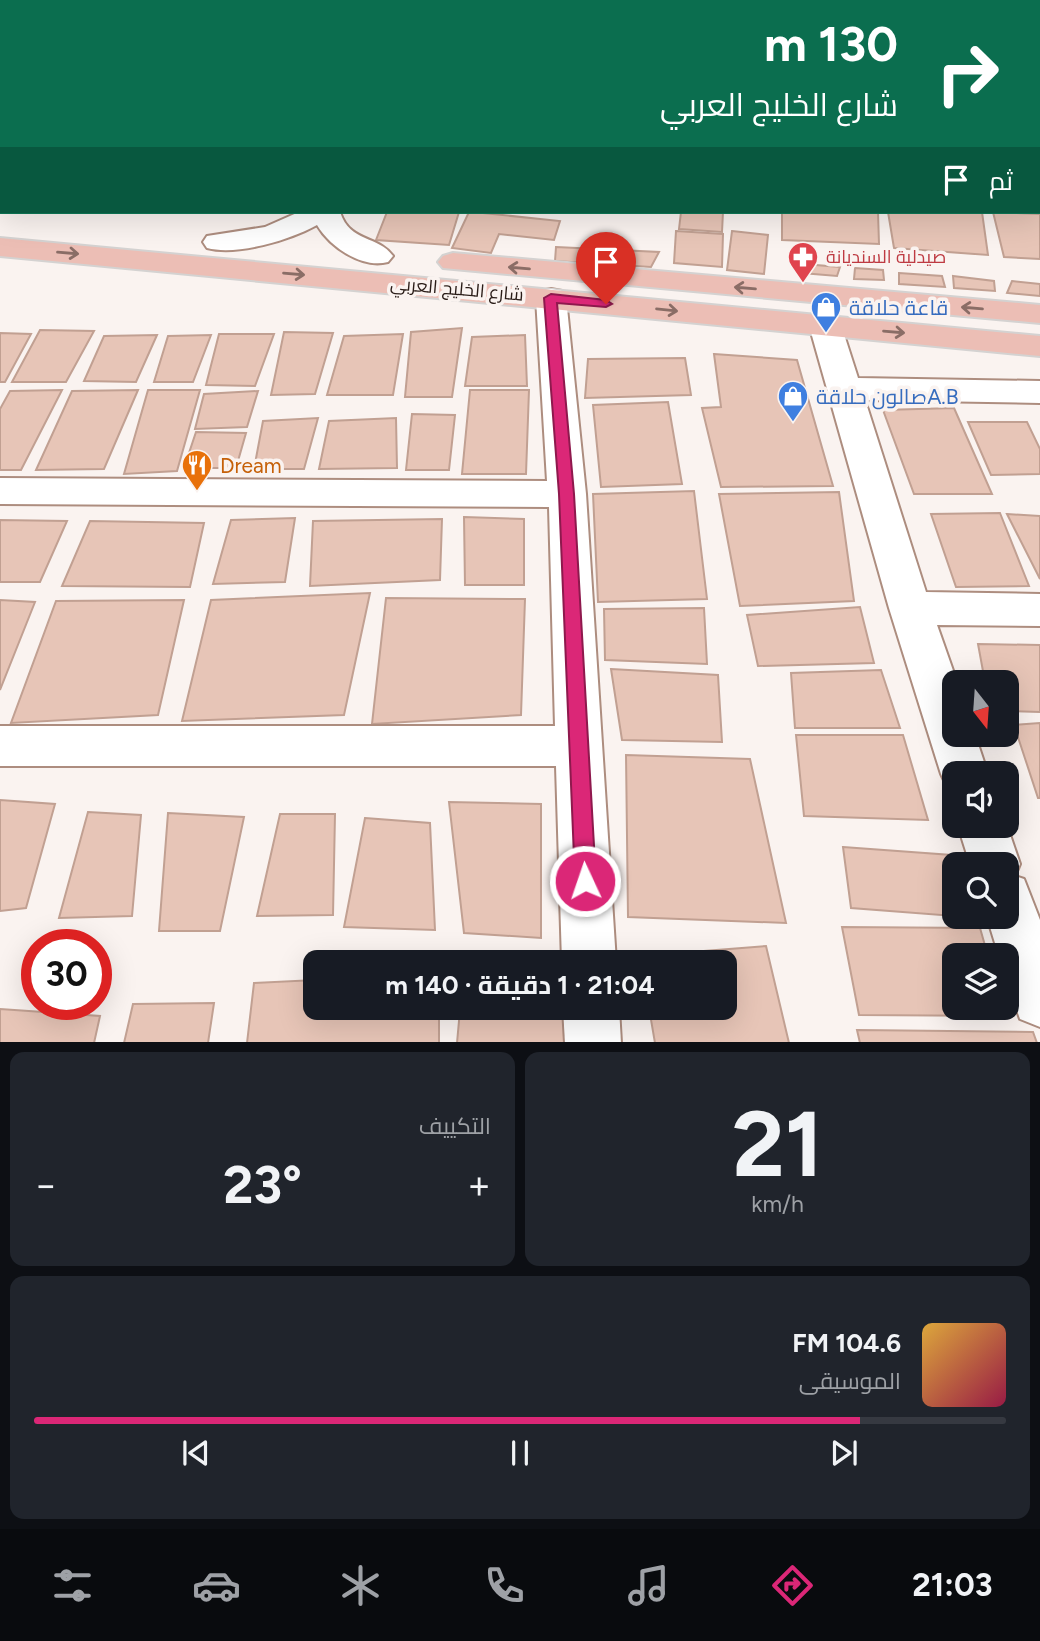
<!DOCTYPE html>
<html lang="ar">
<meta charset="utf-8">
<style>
:root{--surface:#171b24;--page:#20242c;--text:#f1f3f6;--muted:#9ea1a6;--line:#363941;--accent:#db2777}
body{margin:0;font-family:Figtree,Cairo,sans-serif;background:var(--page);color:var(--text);direction:rtl;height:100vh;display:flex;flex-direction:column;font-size:26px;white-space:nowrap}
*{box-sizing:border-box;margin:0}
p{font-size:23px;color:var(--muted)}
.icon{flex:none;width:38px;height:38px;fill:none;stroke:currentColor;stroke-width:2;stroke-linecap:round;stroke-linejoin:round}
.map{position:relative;height:1042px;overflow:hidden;direction:ltr}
.panel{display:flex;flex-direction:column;gap:10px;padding:10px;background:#0d0f14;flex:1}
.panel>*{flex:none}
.guide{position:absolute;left:0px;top:0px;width:1041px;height:214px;box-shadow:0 7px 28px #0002;direction:rtl;background:#0b6e4f;color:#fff;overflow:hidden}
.needle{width:46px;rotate:163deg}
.tools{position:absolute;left:942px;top:670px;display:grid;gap:14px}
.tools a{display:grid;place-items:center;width:77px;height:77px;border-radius:14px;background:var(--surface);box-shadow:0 7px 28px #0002;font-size:35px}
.speed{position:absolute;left:21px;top:929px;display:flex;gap:14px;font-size:35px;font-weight:700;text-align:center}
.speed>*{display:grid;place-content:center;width:91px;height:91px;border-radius:50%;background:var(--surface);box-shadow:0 7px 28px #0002;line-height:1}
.speed .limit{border:10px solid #d22;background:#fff;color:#111}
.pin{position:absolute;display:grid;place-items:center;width:60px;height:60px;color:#fff;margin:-72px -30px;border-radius:50% 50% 50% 0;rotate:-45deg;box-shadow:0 0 7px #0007}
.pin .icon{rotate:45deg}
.me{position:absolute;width:77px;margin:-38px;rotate:357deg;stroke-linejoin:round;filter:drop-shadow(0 0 5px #0008)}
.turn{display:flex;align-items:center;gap:24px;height:147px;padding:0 28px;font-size:32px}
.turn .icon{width:91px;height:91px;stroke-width:2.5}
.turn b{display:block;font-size:49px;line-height:60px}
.then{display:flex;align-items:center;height:66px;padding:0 28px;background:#0003;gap:14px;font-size:26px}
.big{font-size:52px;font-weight:700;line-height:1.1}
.panel .tile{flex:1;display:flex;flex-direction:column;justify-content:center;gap:10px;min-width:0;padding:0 24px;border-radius:14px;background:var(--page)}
.panel .dial{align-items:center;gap:0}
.dial b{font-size:91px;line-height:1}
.song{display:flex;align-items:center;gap:21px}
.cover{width:84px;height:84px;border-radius:10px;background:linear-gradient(135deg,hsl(40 70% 55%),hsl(340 70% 35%))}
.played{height:7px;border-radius:4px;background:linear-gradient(90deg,var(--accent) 85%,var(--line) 85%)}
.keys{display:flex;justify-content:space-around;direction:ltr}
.heat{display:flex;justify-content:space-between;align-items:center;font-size:38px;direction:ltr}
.panel .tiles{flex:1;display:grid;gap:10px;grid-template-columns:1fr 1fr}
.tile:last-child{grid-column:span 2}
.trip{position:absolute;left:303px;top:950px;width:434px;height:70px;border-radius:14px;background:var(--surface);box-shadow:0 7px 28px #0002;font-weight:700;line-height:70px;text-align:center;direction:rtl}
.tab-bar{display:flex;height:112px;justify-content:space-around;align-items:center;background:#090b0e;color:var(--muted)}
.tab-bar .icon{width:49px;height:49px}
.tab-bar .selected{color:var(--accent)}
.tab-bar b{font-size:32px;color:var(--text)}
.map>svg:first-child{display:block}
.building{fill:#e7c5b7;stroke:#c1a092;stroke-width:2}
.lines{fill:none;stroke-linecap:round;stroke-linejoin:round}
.minor-casing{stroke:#ad8d7f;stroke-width:4}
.major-casing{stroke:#d4d2d1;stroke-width:4}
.minor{fill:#fff;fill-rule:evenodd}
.major{fill:#ecbeb5;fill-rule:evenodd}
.oneway{stroke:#8a6d66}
.route{fill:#db2777;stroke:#8e194d;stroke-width:2}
.labels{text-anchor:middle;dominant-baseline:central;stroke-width:7;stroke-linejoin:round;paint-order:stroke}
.far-health-label{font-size:18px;fill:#be3a42;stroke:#faf3f0;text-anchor:start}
.far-street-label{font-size:18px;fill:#291c17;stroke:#faf3f0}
.shop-label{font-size:21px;fill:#366cbe;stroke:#faf3f0;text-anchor:start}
.food-label{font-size:21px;fill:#c56008;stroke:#faf3f0;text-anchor:start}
</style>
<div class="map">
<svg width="1040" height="1043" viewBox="0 0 1040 1043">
<rect width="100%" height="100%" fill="#faf3f0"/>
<g class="building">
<path d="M387 212H459L449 245 376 240Z"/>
<path d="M469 212H473L560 221 554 240 499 234 491 253 452 248Z"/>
<path d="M681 212H723L722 232 679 229Z"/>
<path d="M782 212H878L879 244 782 240Z"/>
<path d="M888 212H982L988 255 894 248Z"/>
<path d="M993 212 1040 214V259L1004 257Z"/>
<path d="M676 231 723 234 722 267 674 263Z"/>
<path d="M732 231 768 235 764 274 727 270Z"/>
<path d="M556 247 659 252 651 267 555 261Z"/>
<path d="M803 264 840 267 837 276 802 273Z"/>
<path d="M855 268 883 270 884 280 854 279Z"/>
<path d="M899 273 942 276 945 287 899 284Z"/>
<path d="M953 276 994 281 995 291 954 288Z"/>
<path d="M1012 281 1040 284V296L1007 293Z"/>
<path d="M462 328 452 397H405L411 332Z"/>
<path d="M40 330 94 331 66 382H12Z"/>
<path d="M284 332 333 333 315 394 271 395Z"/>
<path d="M0 333 31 334 5 382H0Z"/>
<path d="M219 334H274L255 386 206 385Z"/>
<path d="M403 334 393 395H327L344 336Z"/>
<path d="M157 335 136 382 84 381 104 336Z"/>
<path d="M211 335 193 382H154L168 336Z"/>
<path d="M525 335 527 386H465L472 337Z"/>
<path d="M714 354 797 360 833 486 721 487 702 408 721 407Z"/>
<path d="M685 358 691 395 585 398 588 359Z"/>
<path d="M62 390 21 470H0V409L10 391Z"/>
<path d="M138 390 104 469 36 470 72 391Z"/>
<path d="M148 390H200L177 471 124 474Z"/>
<path d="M470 390H529L526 474H462Z"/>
<path d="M258 391 247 427 195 429 204 394Z"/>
<path d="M668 402 682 484 601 487 593 405Z"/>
<path d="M954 408 992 494H914L883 410Z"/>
<path d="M412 414 455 415 449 470H406Z"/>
<path d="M318 418 304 469H254L263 421Z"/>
<path d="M396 418 397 468 319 469 329 421Z"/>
<path d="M968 422H1027L1040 449V474L991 475Z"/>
<path d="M196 432 246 433 236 468H184Z"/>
<path d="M694 491 707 599 598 602 593 494Z"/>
<path d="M839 492 854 601 740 606 719 494Z"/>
<path d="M1000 513 1029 586 956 587 931 514Z"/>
<path d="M1007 514 1040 516V579Z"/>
<path d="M464 517 524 519V585H465Z"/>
<path d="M295 518 285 582 213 584 231 520Z"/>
<path d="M442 519 440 580 310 586 313 521Z"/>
<path d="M0 520 67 521 40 582H0Z"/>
<path d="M90 521 204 523 190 587 62 586Z"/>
<path d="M370 593 344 715 182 721 211 600Z"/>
<path d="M386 598 525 599 521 715 372 724Z"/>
<path d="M0 600 35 602 0 690Z"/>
<path d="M184 600 158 715 11 723 56 601Z"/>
<path d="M860 607 874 663 758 666 747 615Z"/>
<path d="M704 608 707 664 605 660 604 609Z"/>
<path d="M978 644 1040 645V712L1006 711V682H985Z"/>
<path d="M611 669 718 675 722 742 622 740Z"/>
<path d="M881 670 900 728H795L791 673Z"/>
<path d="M1040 723V798H1038L1014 725Z"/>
<path d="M796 735H903L928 820 804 816Z"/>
<path d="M626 755 750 759 786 923 628 917Z"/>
<path d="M0 800 55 804 26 908 0 911Z"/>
<path d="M449 802 541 804V938L464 933Z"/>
<path d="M88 812 141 815 132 916 59 918Z"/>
<path d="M168 813 244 817 220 931H159Z"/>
<path d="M280 814H335L333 915 257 916Z"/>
<path d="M365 818 430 823 435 930 344 927Z"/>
<path d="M843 847 979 857 980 864H954V916L851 908Z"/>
<path d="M842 927 980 928 988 956H954V1008H1003L1005 1016 859 1015Z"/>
<path d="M766 946 789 1043H655L649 1008H724V962H642L641 956Z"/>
<path d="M315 980V1008H439V1043H247L254 983Z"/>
<path d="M214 1003 208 1043H124L133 1004Z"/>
<path d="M0 1009 100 1016 94 1043H0Z"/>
<path d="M460 1010 573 1013V1043H457Z"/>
<path d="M857 1030 1033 1032 1037 1043H860Z"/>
</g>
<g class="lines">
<g class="minor-casing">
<g id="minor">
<path d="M0 0H17L18 2H2V7Z"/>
<path d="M112 0H140L111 2Z"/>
<path d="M198 0H220L221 2H199Z"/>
<path d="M382 0H404L405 2H383Z"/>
<path d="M569 0H591L592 2H570Z"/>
<path d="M797 0H822L796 2Z"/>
<rect x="0" y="125" width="2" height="17"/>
<path d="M299 212H340C350 243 378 235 393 256L388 262C362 269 330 247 317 225 290 240 237 256 207 248L203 242 207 236 265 227Z"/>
<path d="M551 289 562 291 566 298 586 494 616 962H562L556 766H0V726H555L549 507 0 504V478L547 481 536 298 540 291Z"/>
<path d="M825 316 836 318 841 325 858 378 1040 381V403L865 400 926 592 1040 594V626L937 625 957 682H954V735H975L988 774H954V791L948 789 941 774 889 608 809 325 814 318Z"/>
<path d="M1006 823 1020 864 1015 876 1024 879 1040 920V1027L1020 1019 1006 979V956H999L987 917H1006V864H970L958 826H1006Z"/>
<path d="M563 1008H619L621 1043H565Z"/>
</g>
</g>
<g class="major-casing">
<g id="major">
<path d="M0 238 1040 336V356L0 256Z"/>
<path d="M453 253 1040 305V323L443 268 438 262 443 256Z"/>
</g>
</g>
<use href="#minor" class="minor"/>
<use href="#major" class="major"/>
</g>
<defs><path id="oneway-shaft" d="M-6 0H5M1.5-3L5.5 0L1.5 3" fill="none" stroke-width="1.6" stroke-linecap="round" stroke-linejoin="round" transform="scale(1.75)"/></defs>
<g class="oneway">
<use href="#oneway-shaft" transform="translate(68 253) rotate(5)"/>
<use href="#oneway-shaft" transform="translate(519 268) rotate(-175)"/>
<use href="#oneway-shaft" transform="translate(294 274) rotate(5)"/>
<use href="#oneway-shaft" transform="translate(745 288) rotate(-175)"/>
<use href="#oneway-shaft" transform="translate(972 308) rotate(-175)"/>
<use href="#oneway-shaft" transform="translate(667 310) rotate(6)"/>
<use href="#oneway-shaft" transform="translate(894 332) rotate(5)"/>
</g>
<path class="route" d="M551 294 606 300 612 304 606 307 557 303 574 494 596 881 593 888 585 891 578 888 575 881 559 494 544 298Z"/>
<defs>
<g id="pharmacy-pin" transform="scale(1.575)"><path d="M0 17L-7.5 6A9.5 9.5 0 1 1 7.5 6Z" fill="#e0444e" stroke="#faf3f0"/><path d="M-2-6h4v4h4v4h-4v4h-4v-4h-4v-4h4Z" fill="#fff"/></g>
<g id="shop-pin" transform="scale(1.575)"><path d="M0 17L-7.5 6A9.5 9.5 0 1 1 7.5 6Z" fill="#3f7fe0" stroke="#faf3f0"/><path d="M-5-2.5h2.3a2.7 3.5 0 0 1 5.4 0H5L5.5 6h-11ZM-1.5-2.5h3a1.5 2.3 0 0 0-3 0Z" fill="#fff"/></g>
<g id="restaurant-pin" transform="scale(1.575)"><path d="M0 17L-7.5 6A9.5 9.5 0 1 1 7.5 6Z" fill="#e8710a" stroke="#faf3f0"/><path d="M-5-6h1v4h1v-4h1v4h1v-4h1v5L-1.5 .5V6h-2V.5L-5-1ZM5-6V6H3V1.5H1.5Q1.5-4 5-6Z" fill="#fff"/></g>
</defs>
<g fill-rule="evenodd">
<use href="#pharmacy-pin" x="803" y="257"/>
<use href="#shop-pin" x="826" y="307"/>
<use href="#shop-pin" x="793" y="396"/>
<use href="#restaurant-pin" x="197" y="465"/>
</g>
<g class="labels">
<g class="far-health-label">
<text x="826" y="257">صيدلية السنديانة</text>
</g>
<g class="far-street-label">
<text transform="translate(457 289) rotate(5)">شارع الخليج العربي</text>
</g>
<g class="shop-label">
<text x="849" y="307">قاعة حلاقة</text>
<text x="816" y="396">صالون حلاقةA.B</text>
</g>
<g class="food-label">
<text x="220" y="465">Dream</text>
</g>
</g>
</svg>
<div class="tools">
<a><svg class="needle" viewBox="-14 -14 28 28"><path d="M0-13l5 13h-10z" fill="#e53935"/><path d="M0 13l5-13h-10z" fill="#9ea1a6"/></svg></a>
<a><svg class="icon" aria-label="sound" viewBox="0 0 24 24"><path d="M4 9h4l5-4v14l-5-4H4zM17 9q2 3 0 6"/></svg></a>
<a><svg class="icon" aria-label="search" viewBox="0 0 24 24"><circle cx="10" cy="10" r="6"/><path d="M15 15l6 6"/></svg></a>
<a><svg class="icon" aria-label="layers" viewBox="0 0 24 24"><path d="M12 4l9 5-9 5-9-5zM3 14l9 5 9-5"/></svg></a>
</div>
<div class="speed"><div class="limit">30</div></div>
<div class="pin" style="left:606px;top:304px;background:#d93025"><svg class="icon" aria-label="arrive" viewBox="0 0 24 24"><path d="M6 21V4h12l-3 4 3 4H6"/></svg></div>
<svg class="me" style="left:585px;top:881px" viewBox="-20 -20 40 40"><circle r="17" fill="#db2777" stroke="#fff" stroke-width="3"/><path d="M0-11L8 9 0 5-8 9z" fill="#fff"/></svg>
<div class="trip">21:04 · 1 دقيقة · 140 m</div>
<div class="guide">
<div class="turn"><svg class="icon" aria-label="right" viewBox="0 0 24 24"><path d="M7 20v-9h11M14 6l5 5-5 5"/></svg><div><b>130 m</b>شارع الخليج العربي</div></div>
<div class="then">ثم<svg class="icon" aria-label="arrive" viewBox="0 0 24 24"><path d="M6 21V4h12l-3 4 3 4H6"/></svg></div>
</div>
</div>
<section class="panel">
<div class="tiles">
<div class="tile dial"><b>21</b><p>km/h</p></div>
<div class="tile"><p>التكييف</p>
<div class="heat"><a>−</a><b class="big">23°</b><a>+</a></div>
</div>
<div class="tile">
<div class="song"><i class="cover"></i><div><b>104.6 FM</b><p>الموسيقى</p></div></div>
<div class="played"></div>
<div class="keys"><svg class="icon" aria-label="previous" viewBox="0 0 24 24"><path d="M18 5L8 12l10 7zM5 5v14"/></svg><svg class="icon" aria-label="pause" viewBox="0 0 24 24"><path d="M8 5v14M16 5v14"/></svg><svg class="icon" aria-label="next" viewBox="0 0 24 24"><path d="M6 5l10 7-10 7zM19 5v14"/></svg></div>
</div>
</div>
</section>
<nav class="tab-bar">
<b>21:03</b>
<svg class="icon selected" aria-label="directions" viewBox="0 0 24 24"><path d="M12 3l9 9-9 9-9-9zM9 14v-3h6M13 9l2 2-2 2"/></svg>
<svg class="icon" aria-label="music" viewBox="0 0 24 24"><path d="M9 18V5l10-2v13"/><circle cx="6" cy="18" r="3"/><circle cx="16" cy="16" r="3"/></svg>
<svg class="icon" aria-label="phone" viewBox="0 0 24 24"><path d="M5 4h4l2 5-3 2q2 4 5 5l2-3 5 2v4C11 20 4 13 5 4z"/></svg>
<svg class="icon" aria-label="climate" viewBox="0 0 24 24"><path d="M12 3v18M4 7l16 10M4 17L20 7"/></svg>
<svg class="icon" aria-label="car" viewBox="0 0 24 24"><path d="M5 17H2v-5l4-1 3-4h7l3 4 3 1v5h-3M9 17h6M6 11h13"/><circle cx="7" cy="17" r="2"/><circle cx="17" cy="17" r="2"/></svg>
<svg class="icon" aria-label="filters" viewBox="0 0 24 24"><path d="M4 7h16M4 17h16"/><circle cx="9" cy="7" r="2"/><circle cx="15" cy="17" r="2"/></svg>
</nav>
